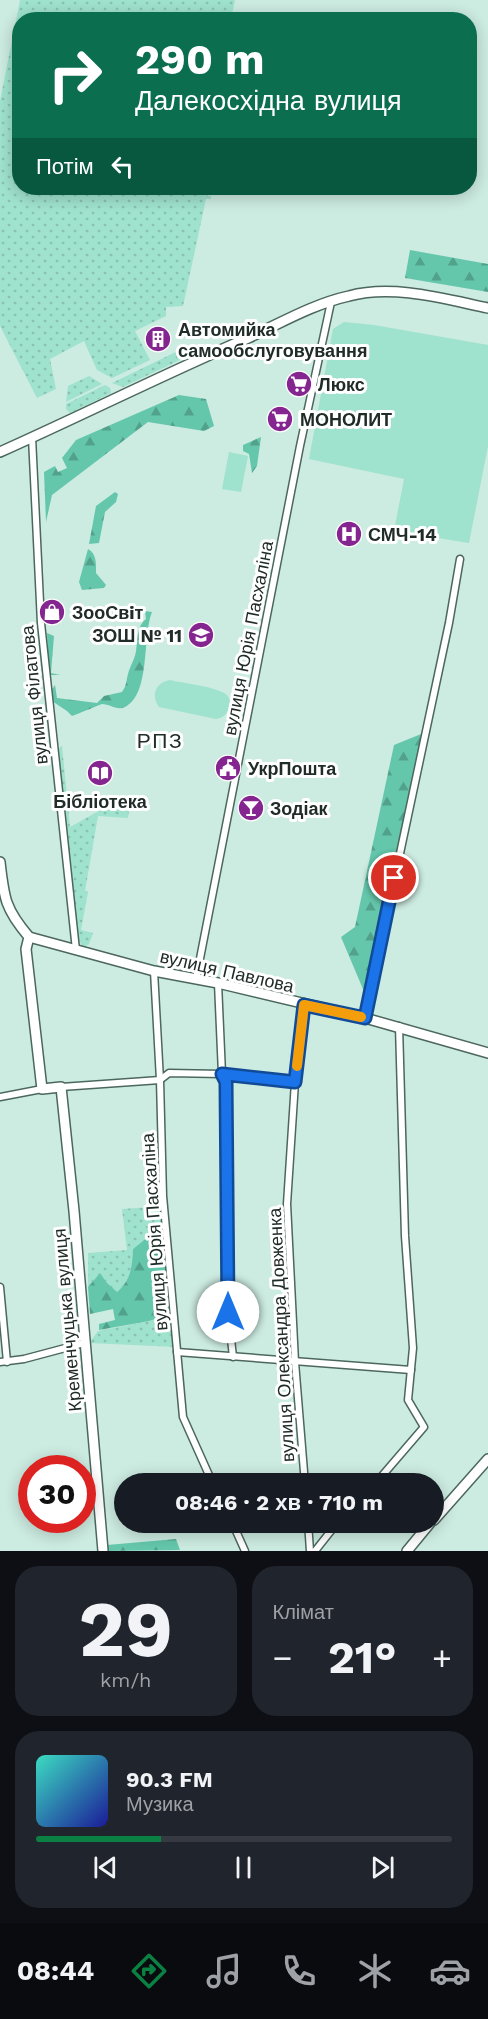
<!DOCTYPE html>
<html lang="uk">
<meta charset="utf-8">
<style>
:root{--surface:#171b24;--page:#20242c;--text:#f1f3f6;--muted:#9ea1a6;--line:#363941;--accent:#0b8043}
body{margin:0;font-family:"Work Sans",sans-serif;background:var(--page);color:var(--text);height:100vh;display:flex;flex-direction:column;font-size:22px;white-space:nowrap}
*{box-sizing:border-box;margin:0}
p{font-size:20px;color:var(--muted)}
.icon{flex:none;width:33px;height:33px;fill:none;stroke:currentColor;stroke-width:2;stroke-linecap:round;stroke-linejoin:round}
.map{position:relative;height:1551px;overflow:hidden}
.side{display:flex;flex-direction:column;gap:15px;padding:15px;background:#0d0f14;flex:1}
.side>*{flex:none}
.top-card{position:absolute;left:12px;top:12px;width:465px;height:183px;border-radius:24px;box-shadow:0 3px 15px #0003;background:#0b6e4f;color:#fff;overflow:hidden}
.speed{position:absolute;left:18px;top:1455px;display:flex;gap:12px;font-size:30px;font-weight:700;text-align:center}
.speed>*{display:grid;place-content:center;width:78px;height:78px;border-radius:50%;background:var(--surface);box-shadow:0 3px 15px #0003;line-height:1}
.speed .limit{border:9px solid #d22;background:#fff;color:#111}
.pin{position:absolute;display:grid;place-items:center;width:51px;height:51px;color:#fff;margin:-26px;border:3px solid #fff;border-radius:50%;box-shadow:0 2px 6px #0007}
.me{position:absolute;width:66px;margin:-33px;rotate:0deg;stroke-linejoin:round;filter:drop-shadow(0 0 4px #0008)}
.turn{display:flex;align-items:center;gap:21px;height:126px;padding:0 24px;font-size:27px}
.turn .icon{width:78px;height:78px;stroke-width:2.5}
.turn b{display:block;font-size:42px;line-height:51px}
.then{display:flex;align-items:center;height:57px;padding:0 24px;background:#0003;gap:12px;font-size:22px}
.big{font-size:45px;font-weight:700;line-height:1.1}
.side .widget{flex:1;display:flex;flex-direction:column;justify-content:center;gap:9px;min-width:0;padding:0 21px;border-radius:24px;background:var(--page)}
.side .dial{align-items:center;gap:0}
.dial b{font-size:78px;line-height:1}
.song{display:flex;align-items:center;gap:18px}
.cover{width:72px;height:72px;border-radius:9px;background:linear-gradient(135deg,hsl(170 70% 55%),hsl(240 70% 35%))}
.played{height:6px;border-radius:3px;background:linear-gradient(90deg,var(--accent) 30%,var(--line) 30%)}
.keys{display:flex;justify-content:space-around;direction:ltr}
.heat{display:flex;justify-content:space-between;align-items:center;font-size:33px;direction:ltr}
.side .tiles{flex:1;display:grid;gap:15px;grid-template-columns:1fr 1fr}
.widget:last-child{grid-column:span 2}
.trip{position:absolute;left:114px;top:1473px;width:330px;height:60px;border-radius:30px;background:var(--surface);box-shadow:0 3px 15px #0003;font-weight:700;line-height:60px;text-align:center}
.dock{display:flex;height:96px;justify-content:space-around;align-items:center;background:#090b0e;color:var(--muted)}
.dock .icon{width:42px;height:42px}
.dock .on{color:var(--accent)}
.dock b{font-size:27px;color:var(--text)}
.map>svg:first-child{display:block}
.grass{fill:url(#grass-dots)}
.forest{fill:url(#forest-firs)}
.park{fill:#9fe2cd}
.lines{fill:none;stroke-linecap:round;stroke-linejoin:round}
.street-casing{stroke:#4c675e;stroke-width:9}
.secondary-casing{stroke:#4c675e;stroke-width:12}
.street{stroke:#fff;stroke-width:6}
.secondary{stroke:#fff;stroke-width:9}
.route-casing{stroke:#114b97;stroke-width:15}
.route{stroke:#1a73e8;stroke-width:10}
.slow{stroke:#f59e0b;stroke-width:10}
.labels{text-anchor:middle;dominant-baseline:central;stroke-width:6;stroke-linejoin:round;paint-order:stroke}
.poi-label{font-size:18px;font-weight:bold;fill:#202c28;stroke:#fff;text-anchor:start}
.street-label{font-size:18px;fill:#202c28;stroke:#fff}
.quarter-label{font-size:21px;letter-spacing:1.5px;fill:#202c28;stroke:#fff}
</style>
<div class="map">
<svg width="488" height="1551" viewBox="0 0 488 1551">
<defs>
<pattern id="grass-dots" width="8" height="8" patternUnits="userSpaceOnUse" patternTransform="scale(1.5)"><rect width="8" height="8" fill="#9fe2cd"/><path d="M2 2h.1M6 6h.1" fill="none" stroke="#89c2b0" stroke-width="1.8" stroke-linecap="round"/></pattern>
<pattern id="forest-firs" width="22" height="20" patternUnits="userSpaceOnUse" patternTransform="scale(1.5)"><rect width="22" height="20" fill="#64c7ab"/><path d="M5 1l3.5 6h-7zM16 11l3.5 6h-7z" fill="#52a28b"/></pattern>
</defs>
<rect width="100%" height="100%" fill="#ccebe1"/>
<g class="grass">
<path d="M20 0H235L231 19 20 20V188H198L197 194 211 196V199H206L183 306 166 307V316L135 331 150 360 112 378 97 370 84 341 50 359 56 389 37 398 0 326V101Z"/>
<path d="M182 349 183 355 180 360 123 387 112 383Z"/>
<path d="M89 376 102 384 66 402 68 386Z"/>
<path d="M105 385 110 388 111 393 70 413 66 409V404Z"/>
<path d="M62 746 70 827 106 807 129 810 128 818 98 816 85 891 88 892 81 930 93 933 89 944 84 947 77 939 57 750Z"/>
<path d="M152 1169 156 1170 157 1188 163 1197 165 1214 154 1232 133 1249C132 1267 131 1280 117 1292L107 1284 100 1273 88 1287V1253L127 1250 122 1209 152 1207Z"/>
<path d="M174 1313 177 1347 89 1343 98 1331 149 1321Z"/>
</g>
<g class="forest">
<path d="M410 250 488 264V292L405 278Z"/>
<path d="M179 395 206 399 214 426 204 431 148 422 52 495 46 522 44 472 55 466 58 472 67 468 62 458 76 440Z"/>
<path d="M261 437 257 466 252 473 249 454 243 451V445Z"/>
<path d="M115 492 118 494 116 502 105 512 99 543 89 544 96 506Z"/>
<path d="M88 549C97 554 96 564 96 573L106 585 104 588 82 590 79 582Z"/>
<path d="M145 611 152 612C142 637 151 694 125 707 117 711 110 704 102 704 99 705 78 714 72 716L67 711 52 701 51 691 55 685 57 698 97 703 104 696 122 692C127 685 126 681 128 674 130 666 135 659 136 651 138 640 136 627 146 619Z"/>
<path d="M47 633 54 636 51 673 60 675H49Z"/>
<path d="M426 732 368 1001 341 937 355 927 394 745Z"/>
<path d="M165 1214 174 1313 149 1321 99 1330V1324L115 1320 113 1309 90 1314 88 1287 100 1273 107 1283 117 1292C131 1280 132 1267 133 1249L154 1232Z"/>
<path d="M176 1539 180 1550 107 1551V1545Z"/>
</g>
<g class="park">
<path d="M344 322 374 325 488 345V446L469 543 394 531 404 479 309 459 333 329Z"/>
<path d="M229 452 248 456 241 492 222 489Z"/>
<path d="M170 680C186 684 207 685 222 692 237 698 229 718 216 719L159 707C151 695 155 683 170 680Z"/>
</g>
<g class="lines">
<g class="street-casing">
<g id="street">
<path d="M32 437 41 623 76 950"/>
<path d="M154 971 160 1080 163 1196 183 1417 213 1484"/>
<path d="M196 979 300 446 331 302"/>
<path d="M218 983 222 1074 226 1082 228 1312 233 1357"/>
<path d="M304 1005 295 1082 287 1204 295 1362 305 1484"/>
<path d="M365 1018 449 623 460 559"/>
<path d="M61 1087 160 1080 169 1073 222 1074 295 1082"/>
<path d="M0 1097 42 1089"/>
<path d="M0 1287 7 1362"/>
<path d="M177 1352 411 1370"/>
<path d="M0 1362 24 1359 84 1343"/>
<path d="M375 1484 424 1427 408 1400 413 1348 405 1236 399 1026"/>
<path d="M232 1522 245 1551"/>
<path d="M308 1522 310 1551"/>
<path d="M315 1551 338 1522"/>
</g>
</g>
<g class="secondary-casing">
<g id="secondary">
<path d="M0 452C83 415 164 374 248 338 281 323 313 304 349 296 393 284 445 299 488 308"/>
<path d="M0 862C4 898 5 909 29 937L26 949 42 1089 61 1087 74 1211 103 1551"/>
<path d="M29 937 154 971 218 983 365 1018 488 1053"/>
<path d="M434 1520 488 1459"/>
<path d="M407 1551 431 1522"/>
</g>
</g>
<use href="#street" class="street"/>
<use href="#secondary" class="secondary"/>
</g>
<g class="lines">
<g class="route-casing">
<path id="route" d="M228 1312 226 1082 222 1074 295 1082 304 1005 365 1018 394 878"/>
</g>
<use href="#route" class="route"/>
<path class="slow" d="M297 1066 304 1005 361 1017"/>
</g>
<defs>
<g id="building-disc" transform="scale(1.35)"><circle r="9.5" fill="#842590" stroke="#fff"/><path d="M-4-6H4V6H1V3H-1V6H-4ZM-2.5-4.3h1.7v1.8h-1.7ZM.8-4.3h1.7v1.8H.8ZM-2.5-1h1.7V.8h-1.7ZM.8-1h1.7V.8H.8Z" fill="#fff"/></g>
<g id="supermarket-disc" transform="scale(1.35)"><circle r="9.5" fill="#842590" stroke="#fff"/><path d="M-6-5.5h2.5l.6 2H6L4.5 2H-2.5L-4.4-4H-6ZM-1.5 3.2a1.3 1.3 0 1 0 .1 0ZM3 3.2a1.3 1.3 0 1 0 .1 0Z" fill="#fff"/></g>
<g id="hospital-disc" transform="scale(1.35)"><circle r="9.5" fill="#842590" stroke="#fff"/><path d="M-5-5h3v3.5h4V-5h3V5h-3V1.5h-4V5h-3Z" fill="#fff"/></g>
<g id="shop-disc" transform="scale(1.35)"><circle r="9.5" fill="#842590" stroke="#fff"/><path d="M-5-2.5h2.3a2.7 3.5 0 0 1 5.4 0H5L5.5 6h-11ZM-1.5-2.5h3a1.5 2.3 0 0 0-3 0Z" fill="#fff"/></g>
<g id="school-disc" transform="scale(1.35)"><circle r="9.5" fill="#842590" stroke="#fff"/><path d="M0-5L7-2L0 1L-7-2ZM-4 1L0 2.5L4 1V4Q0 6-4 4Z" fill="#fff"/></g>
<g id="civic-disc" transform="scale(1.35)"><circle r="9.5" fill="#842590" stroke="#fff"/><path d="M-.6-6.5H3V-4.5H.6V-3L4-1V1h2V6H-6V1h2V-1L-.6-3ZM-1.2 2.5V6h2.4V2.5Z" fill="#fff"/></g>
<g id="library-disc" transform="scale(1.35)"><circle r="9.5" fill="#842590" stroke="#fff"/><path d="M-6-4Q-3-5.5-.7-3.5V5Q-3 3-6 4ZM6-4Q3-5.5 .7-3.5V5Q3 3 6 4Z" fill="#fff"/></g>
<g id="bar-disc" transform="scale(1.35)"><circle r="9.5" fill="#842590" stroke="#fff"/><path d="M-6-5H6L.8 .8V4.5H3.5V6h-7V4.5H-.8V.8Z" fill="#fff"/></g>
</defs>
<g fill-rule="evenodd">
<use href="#building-disc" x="158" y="339"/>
<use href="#supermarket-disc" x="299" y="384"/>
<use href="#supermarket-disc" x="280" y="419"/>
<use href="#hospital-disc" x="349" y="534"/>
<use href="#shop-disc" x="52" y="612"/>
<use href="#school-disc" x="201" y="635"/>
<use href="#civic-disc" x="228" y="768"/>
<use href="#library-disc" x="100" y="773"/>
<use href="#bar-disc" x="251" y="808"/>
</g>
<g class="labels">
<g class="poi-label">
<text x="178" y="329">Автомийка<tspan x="178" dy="21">самообслуговування</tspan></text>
<text x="318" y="384">Люкс</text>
<text x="300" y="419">МОНОЛИТ</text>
<text x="368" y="534">СМЧ-14</text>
<text x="72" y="612">ЗооСвiт</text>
<text x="182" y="635" text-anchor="end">ЗОШ № 11</text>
<text x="248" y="768">УкрПошта</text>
<text x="100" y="801" text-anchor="middle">Бібліотека</text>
<text x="270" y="808">Зодіак</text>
</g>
<g class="street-label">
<text transform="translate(248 638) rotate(-79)">вулиця Юрія Пасхаліна</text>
<text transform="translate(34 695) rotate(-96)">вулиця Філатова</text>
<text transform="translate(227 971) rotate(13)">вулиця Павлова</text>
<text transform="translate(154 1232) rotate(-94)">вулиця Юрія Пасхаліна</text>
<text transform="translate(67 1320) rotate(-95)">Кременчуцька вулиця</text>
<text transform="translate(281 1335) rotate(-93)">вулиця Олександра Довженка</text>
</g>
<g class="quarter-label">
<text x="160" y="740">РПЗ</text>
</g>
</g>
</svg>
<div class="speed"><div class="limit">30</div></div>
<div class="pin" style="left:394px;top:878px;background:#d93025"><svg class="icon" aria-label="arrive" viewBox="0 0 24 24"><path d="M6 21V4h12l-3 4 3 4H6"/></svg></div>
<svg class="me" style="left:228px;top:1312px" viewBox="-20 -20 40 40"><circle r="19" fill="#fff"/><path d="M0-13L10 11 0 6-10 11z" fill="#1a73e8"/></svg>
<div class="trip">08:46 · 2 хв · 710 m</div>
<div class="top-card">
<div class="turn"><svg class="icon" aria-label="right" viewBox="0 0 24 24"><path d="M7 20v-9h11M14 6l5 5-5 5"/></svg><div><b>290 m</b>Далекосхідна вулиця</div></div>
<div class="then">Потім<svg class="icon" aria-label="left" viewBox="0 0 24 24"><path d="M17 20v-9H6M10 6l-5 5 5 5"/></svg></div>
</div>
</div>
<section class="side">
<div class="tiles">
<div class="widget dial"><b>29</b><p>km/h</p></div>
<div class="widget"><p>Клімат</p>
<div class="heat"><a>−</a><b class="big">21°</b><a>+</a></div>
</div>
<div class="widget">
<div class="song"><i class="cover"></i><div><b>90.3 FM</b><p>Музика</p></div></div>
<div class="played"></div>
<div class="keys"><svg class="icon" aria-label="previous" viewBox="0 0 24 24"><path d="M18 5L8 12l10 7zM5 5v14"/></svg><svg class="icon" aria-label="pause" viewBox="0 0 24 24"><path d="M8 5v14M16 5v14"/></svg><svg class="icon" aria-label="next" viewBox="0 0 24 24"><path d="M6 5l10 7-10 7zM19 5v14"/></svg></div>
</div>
</div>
</section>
<nav class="dock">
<b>08:44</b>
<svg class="icon on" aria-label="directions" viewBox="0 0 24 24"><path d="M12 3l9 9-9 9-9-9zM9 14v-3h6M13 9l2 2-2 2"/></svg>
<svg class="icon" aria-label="music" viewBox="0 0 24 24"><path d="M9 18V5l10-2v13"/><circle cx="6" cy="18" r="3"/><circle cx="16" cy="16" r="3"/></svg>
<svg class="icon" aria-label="phone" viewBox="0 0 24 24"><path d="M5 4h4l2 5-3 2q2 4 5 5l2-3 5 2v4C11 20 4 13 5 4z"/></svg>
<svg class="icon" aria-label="climate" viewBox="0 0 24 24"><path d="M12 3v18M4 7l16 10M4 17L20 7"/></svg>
<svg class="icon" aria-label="car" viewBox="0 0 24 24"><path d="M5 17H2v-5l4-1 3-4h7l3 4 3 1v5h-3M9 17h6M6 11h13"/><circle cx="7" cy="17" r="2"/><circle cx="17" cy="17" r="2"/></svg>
</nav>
